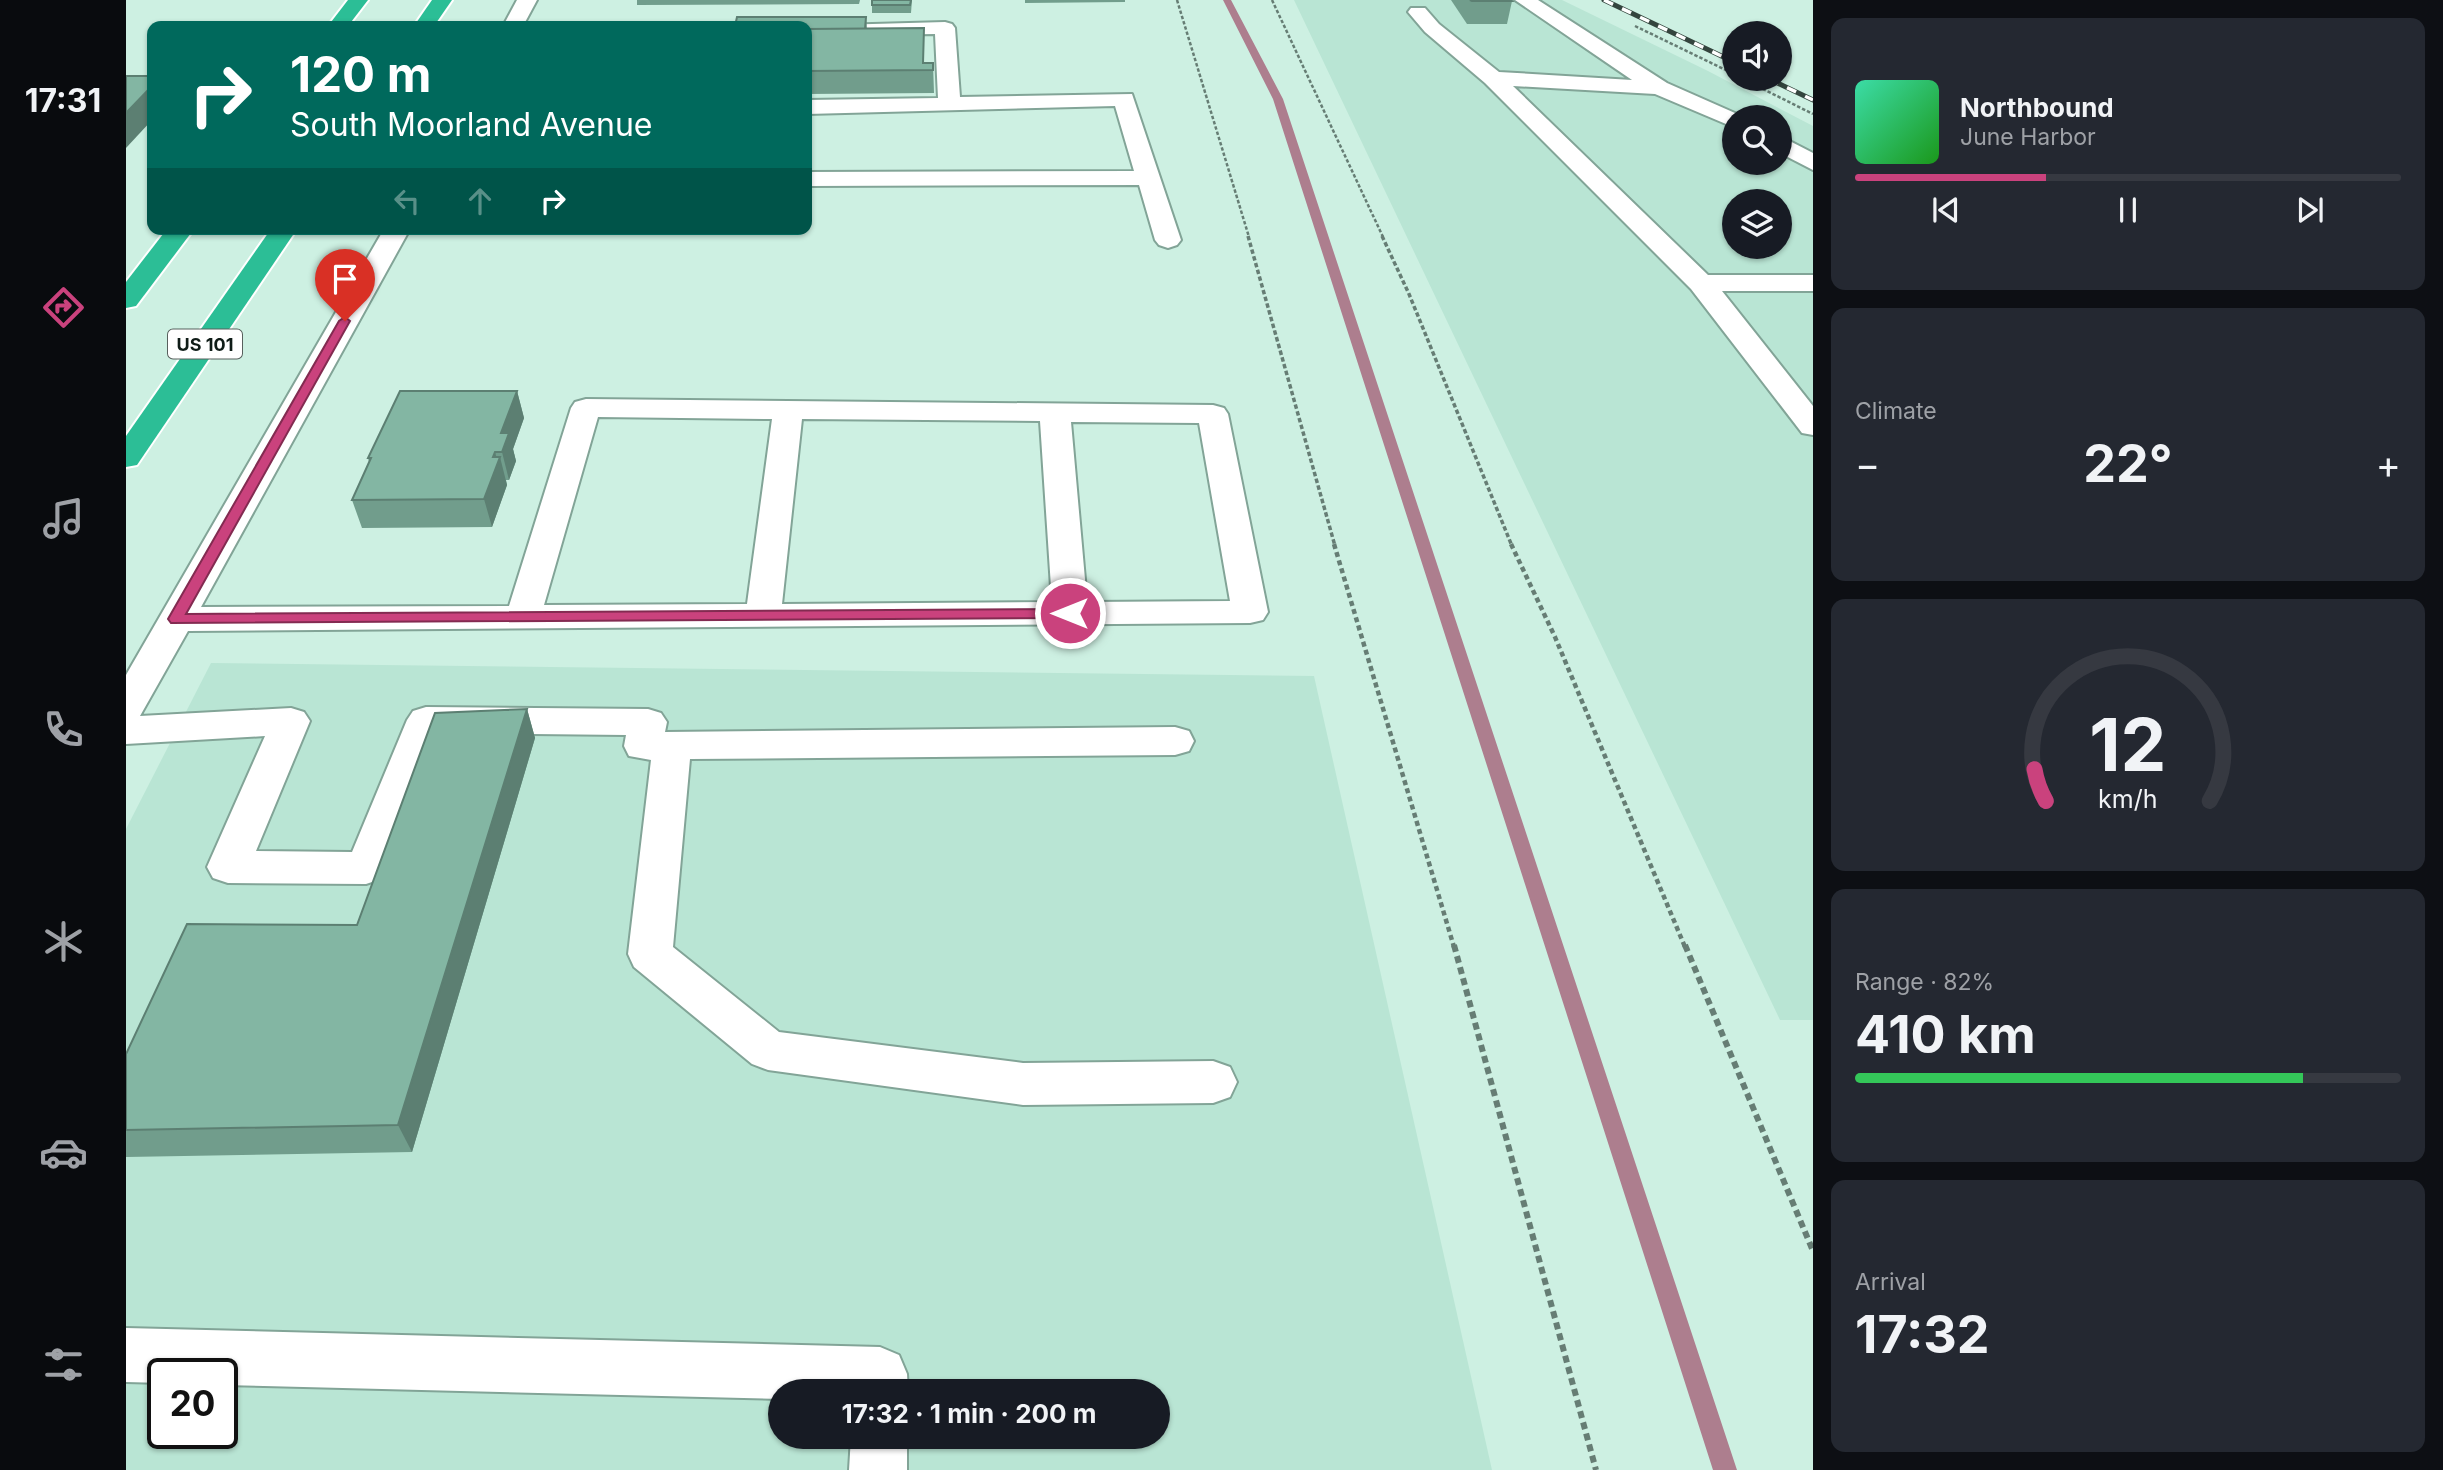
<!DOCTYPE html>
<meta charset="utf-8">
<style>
:root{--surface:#171b24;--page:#242831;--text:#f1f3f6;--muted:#9ea1a6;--line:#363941;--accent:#ca427d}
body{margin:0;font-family:Inter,sans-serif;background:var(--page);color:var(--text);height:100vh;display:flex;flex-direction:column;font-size:26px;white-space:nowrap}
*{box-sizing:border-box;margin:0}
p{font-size:23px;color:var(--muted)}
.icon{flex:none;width:38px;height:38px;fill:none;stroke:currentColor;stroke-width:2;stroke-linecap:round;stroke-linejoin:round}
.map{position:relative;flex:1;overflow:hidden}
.sheet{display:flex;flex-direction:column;gap:18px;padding:18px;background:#0d0f14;width:630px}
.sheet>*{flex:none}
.hud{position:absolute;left:21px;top:21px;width:665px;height:214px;border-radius:14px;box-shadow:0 2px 5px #0004;background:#00695c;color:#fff;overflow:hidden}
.buttons{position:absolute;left:1596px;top:21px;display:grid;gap:14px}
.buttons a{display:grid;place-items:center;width:70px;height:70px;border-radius:50%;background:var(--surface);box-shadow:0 2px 5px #0004;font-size:35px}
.speed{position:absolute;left:21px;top:1358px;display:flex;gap:14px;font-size:35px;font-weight:700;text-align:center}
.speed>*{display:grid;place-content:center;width:91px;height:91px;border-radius:50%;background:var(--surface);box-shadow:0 2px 5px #0004;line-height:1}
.speed .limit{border:4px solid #111;border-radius:10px;background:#fff;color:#111}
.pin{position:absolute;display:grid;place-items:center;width:60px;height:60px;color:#fff;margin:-72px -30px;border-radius:50% 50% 50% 0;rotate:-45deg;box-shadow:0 0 7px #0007}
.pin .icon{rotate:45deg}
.me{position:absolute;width:77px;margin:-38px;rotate:270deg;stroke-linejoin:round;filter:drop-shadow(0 0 5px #0008)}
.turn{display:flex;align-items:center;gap:24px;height:147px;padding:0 28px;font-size:32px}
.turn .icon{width:91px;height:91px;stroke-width:2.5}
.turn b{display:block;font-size:49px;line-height:60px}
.lanes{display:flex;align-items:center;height:66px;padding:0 28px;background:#0003;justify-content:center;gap:35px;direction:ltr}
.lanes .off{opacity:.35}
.big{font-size:52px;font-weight:700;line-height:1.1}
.sheet .tile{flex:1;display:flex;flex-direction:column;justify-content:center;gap:10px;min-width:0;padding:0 24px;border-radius:14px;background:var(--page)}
.sheet .dial{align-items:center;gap:0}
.dial svg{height:182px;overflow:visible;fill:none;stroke:var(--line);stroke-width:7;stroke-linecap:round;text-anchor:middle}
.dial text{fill:var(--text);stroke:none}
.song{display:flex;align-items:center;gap:21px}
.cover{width:84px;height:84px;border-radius:10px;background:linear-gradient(135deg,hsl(160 70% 55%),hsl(120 70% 35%))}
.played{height:7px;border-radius:4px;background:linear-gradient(90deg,var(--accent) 35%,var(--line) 35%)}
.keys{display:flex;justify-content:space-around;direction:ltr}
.heat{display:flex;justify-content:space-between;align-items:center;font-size:38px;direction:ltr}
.charge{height:10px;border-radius:5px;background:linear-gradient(90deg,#34c759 82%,var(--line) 0)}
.trip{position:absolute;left:642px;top:1379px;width:402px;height:70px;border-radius:35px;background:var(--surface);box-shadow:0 2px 5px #0004;font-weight:700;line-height:70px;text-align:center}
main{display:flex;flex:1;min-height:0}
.tab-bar{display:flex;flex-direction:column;width:126px;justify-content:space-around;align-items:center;background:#090b0e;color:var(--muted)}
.tab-bar .icon{width:49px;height:49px}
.tab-bar .on{color:var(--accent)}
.tab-bar b{font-size:32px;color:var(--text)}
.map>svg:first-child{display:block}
.built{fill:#b9e5d4;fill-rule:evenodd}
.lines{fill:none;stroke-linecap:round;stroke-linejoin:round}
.stream{fill:#ad7e8e;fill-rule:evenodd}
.minor-casing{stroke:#82a497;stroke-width:4}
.highway-casing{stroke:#fff;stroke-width:4}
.path-far3{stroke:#667d74;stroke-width:2.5;stroke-dasharray:3.5 2;stroke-linecap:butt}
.path-far2{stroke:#667d74;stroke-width:3.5;stroke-dasharray:4.5 2.5;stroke-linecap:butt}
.path-far1{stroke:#667d74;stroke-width:4.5;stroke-dasharray:5 3.5;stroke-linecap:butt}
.path{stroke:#667d74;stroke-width:6;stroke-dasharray:7 4.5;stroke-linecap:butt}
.minor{fill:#fff;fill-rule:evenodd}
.highway{fill:#2cbe96;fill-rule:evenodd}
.rail-casing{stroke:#34453e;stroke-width:5}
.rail{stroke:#fff;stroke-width:3.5;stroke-dasharray:10;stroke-linecap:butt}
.wall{fill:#719d8c}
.shaded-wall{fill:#5c7f72}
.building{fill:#83b6a3;stroke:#5c7f72;stroke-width:2}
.route{fill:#ca427d;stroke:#832b51;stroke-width:2}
.labels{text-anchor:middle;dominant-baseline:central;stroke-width:6;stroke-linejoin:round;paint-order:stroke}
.shield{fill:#fff;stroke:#57605d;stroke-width:2}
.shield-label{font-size:18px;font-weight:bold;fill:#0f1c17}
</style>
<main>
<nav class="tab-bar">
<b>17:31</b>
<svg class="icon on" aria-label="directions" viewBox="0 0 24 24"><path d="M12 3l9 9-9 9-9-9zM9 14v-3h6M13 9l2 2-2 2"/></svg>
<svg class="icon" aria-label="music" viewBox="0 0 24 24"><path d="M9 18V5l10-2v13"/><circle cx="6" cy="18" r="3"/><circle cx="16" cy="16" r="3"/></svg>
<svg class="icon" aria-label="phone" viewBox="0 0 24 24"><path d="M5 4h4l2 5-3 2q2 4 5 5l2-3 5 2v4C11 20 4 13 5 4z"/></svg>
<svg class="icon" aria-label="climate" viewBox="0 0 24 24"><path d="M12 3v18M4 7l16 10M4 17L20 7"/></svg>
<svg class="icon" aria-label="car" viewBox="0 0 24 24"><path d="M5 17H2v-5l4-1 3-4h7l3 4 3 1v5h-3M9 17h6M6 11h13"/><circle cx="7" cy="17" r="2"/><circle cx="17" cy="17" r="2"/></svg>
<svg class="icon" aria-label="filters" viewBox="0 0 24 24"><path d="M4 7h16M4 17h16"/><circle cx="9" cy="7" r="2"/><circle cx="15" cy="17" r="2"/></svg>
</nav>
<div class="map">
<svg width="1687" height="1470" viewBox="0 0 1687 1470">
<rect width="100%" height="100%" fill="#cdf0e2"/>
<g class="built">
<path d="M1168 0H1436L1582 71 1687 126V1020H1654ZM1608 117H1654V163H1608ZM1608 201H1654V247H1608Z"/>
<path d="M85 663 1188 676 1366 1470H0V829ZM37 1374H96V1433H37ZM654 1391H1032V1437H654Z"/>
</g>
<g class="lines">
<path class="stream" d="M1097 0H1105L1157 99 1611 1470H1587L1147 99Z"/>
<g class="minor-casing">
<g id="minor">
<path d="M391 0H411L397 26H377Z"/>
<path d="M1389 0H1412L1541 83 1618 117H1608V126L1600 124 1529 94 1387 86 1582 275H1687V291H1596L1687 406V435L1676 433 1565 289 1359 83 1299 32 1282 12 1285 8H1299L1313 24 1373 72 1506 80Z"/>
<path d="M819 22 826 24 829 28 834 97 1006 94 1055 240 1051 245 1042 248 1033 245 1029 240 1013 185 681 186V172L1008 171 989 106 681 114V100L812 98 809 34 681 36V26H674Z"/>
<path d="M1654 136 1687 153V170L1654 153Z"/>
<path d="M258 229H284L75 607 383 606 445 408 449 402 460 399 1087 405 1098 408 1102 414 1142 612 1137 620 1124 623 62 631 14 716 165 708 178 712 184 721 130 851 226 852 281 720 287 711 300 707 522 709 535 713 541 722 539 732 1049 727 1063 731 1068 741 1063 751 1049 755 564 759 547 947 653 1032 897 1063 1087 1061 1104 1067 1111 1082 1104 1097 1087 1103 897 1105 642 1070 626 1064 508 967 502 954 525 760 503 756 498 746 500 735 314 733 255 879 240 884 102 883 87 878 81 867 139 736 0 744V675ZM472 417 646 419 621 604 418 605ZM676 419 914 421 926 602 656 604ZM945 422 1073 423 1104 601 961 602Z"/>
<path d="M0 1328 754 1347 773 1355 781 1374 782 1391H654V1399L96 1385V1374H37V1383L0 1382Z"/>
<path d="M725 1437H781V1470H723Z"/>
</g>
</g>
<g class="highway-casing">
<g id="highway">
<path d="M222 0H242L222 26H202Z"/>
<path d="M306 0H326L308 26H288Z"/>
<path d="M41 229H68L10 306 0 308V282Z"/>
<path d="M145 229H171L11 465 0 467V436Z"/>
</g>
</g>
<g class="path-far3">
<path d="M1051 0 1123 237"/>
<path d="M1146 0 1257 237"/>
<path d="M1509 26 1608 74"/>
<path d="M1617 79 1687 114"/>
</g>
<g class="path-far2">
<path d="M1122 236 1209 546"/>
<path d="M1256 236 1283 294 1386 546"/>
</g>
<g class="path-far1">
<path d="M1208 544 1328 947"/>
<path d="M1385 544 1429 637 1559 947"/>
</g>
<g class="path">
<path d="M1328 945 1470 1470"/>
<path d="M1559 945 1687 1251"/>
</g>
<use href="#minor" class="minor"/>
<use href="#highway" class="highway"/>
<g class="rail-casing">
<g id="rail">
<path d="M1478 0 1608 62"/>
<path d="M1643 79 1687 100"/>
</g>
</g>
<use href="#rail" class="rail"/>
</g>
<g class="wall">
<path d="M511 0H734L733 4 511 5Z"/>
<path d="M786 0 785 13H746V5Z"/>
<path d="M899 0H999V2L899 3Z"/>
<path d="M1325 0H1385L1386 1 1381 24H1341Z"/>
<path d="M740 17 741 29 798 63H807L808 93 681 94V26Z"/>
<path d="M391 391 398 418 387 449 390 461 383 480H380L381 485 366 527 236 528 226 500 243 462 242 458Z"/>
<path d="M401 709 409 738 286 1152 0 1157V1054L231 925Z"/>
</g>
<g class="shaded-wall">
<path d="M26 86V120L0 148V113Z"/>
<path d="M391 391 398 418 387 449 390 461 383 480 376 452 375 433Z"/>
<path d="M369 452 372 463 374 457 381 485 366 527 358 499 367 457Z"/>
<path d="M401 709 409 738 286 1152 272 1125Z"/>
</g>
<g class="building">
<path d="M746 0H785L784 5H746Z"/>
<path d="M1344 0H1385L1386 1H1346Z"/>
<path d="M611 17H740L739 29H681V26H609Z"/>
<path d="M798 28 797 63H807V70L681 71V29Z"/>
<path d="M0 76H26V86L0 113Z"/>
<path d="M274 391H391L375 433H383L376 452H369L367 457H374L358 499 226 500 245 458H242Z"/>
<path d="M401 709 272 1125 0 1130V1054L61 924 231 925 309 713Z"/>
</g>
<path class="route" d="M219 317 224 321 60 614 944 609 951 613 944 618 45 623 42 619 213 321Z"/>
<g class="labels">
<rect class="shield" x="42" y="329.5" width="74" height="29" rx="5"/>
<g class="shield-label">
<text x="79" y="344">US 101</text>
</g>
</g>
</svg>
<div class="buttons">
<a><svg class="icon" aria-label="sound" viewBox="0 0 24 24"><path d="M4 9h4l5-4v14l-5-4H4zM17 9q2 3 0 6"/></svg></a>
<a><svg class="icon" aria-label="search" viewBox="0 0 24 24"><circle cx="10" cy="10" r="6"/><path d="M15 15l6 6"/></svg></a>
<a><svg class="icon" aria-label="layers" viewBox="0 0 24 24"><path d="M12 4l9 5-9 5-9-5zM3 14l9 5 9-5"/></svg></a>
</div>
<div class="speed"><div class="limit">20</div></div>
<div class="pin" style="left:219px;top:321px;background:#d93025"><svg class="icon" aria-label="arrive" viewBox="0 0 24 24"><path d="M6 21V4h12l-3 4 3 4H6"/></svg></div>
<svg class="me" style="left:944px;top:613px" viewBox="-20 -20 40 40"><circle r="17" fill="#ca427d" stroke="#fff" stroke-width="3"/><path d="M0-11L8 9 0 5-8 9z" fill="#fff"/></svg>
<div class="trip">17:32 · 1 min · 200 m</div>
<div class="hud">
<div class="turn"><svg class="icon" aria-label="right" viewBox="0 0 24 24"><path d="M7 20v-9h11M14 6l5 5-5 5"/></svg><div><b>120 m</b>South Moorland Avenue</div></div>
<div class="lanes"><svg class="icon off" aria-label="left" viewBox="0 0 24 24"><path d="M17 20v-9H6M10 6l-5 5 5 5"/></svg><svg class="icon off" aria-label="ahead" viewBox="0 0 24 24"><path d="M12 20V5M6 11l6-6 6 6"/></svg><svg class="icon" aria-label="right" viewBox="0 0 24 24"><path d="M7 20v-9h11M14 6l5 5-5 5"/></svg></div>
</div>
</div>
<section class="sheet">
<div class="tile">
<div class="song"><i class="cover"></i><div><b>Northbound</b><p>June Harbor</p></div></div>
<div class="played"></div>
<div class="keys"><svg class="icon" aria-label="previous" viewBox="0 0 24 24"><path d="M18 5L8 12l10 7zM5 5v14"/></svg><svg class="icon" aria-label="pause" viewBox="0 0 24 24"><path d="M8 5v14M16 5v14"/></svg><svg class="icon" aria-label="next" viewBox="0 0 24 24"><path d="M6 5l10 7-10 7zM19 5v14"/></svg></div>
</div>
<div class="tile"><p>Climate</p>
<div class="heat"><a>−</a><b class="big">22°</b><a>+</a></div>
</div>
<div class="tile dial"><svg viewBox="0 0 100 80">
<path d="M14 69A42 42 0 1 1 86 69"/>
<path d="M14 69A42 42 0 0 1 9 55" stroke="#ca427d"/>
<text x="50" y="56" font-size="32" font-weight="700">12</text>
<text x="50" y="72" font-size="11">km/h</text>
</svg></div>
<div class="tile"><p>Range · 82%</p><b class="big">410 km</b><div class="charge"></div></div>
<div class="tile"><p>Arrival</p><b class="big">17:32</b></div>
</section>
</main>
